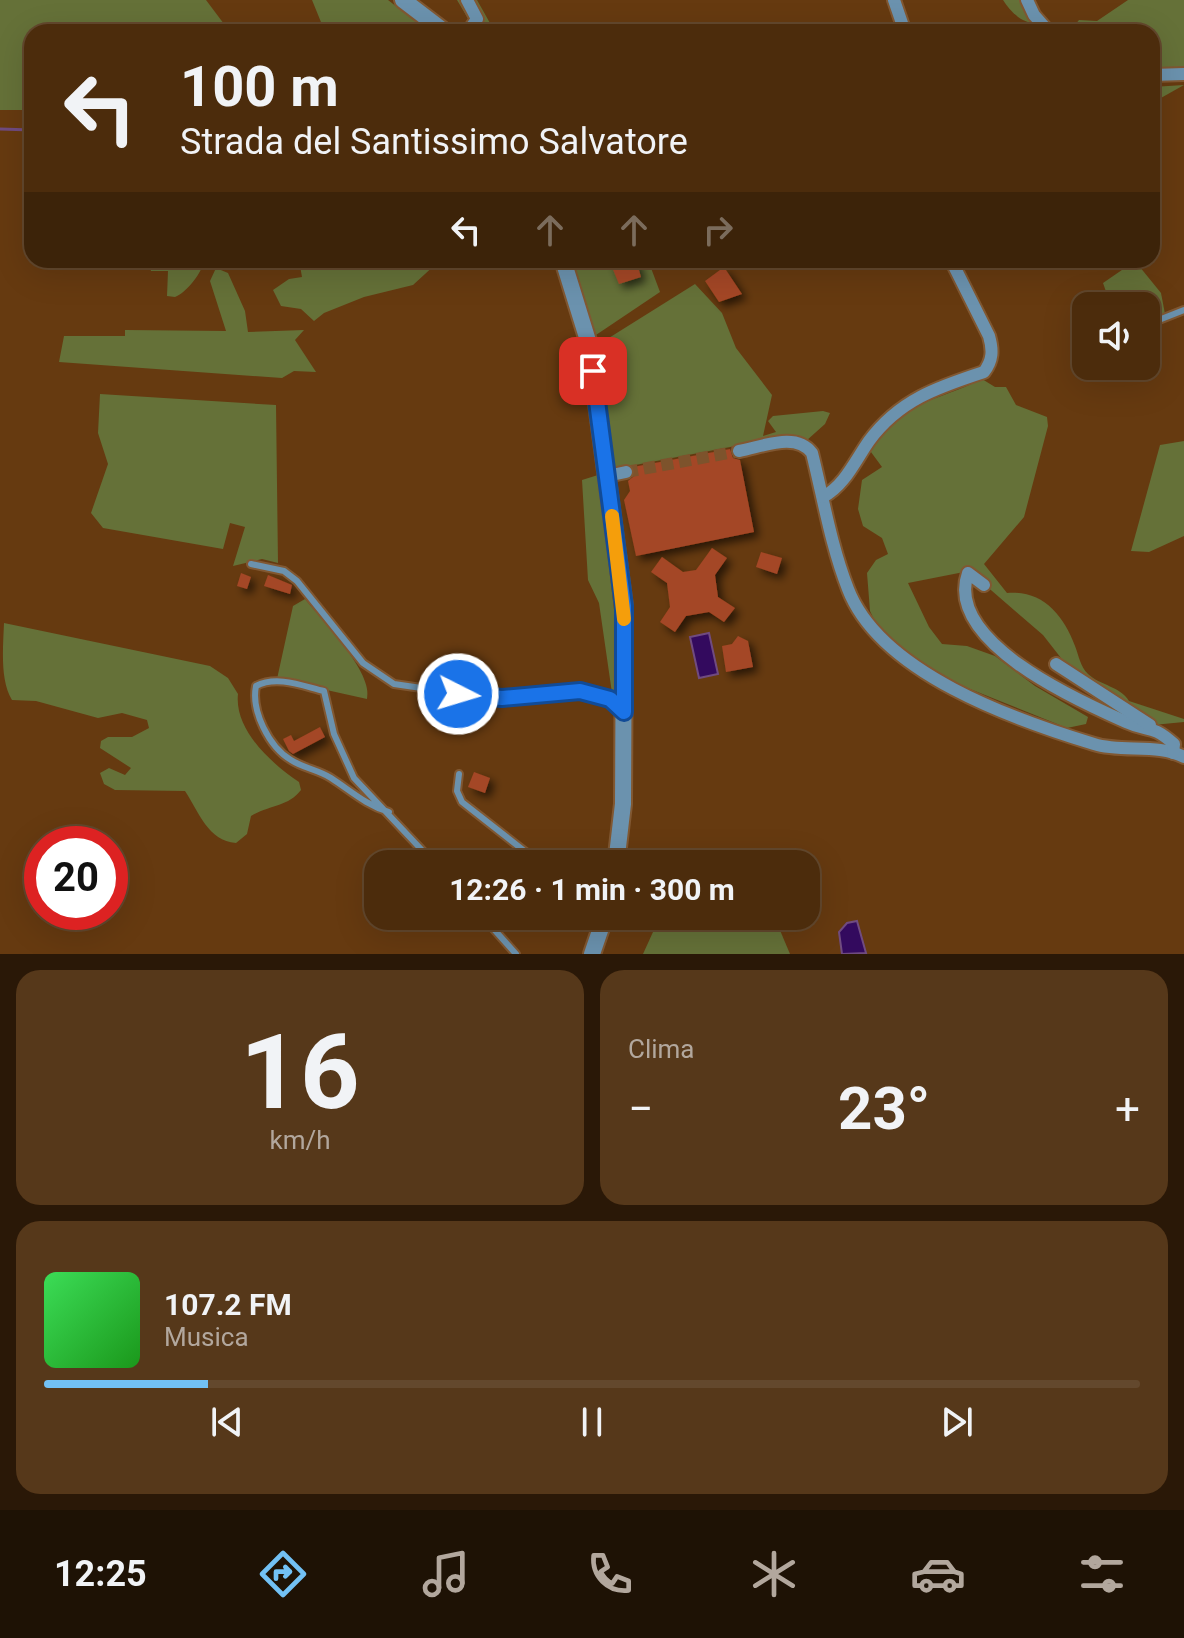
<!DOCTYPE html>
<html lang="it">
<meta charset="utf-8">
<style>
:root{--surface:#4c2c0c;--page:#56381a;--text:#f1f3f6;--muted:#b2a79d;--line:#63482d;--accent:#72c1f5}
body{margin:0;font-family:Roboto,sans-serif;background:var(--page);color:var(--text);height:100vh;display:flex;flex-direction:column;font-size:30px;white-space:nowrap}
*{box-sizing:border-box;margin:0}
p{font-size:26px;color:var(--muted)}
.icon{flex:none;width:44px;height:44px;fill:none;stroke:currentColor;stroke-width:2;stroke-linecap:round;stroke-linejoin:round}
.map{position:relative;height:954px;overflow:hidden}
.sheet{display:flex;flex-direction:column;gap:16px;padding:16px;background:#2a1807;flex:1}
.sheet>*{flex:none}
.top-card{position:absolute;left:24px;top:24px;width:1136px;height:244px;border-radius:24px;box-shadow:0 8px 32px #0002,0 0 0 2px var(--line);background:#4c2c0c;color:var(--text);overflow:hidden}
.tools{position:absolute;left:1072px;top:292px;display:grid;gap:16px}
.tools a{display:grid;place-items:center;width:88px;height:88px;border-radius:16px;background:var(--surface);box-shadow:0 8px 32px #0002,0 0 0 2px var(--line);font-size:40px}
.speed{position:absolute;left:24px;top:826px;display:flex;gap:16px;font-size:40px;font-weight:700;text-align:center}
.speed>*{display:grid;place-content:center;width:104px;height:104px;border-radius:50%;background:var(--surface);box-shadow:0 8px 32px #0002,0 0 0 2px var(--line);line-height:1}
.speed .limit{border:12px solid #d22;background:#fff;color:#111}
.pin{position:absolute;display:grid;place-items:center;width:68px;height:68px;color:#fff;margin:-34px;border-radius:16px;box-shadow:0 4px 12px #0006}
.me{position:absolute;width:88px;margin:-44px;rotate:95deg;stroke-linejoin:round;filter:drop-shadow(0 0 6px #0008)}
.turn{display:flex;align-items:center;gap:28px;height:168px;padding:0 24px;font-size:36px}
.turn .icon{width:104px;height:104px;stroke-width:2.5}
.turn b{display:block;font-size:56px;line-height:68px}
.lanes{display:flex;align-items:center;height:76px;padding:0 24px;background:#0003;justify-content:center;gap:40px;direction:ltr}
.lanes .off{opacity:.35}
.big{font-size:60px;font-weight:700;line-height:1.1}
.sheet .widget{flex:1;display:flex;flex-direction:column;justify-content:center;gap:12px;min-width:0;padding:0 28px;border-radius:24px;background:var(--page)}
.sheet .dial{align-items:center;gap:0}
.dial b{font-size:104px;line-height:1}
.song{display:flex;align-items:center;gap:24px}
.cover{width:96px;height:96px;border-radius:12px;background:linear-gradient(135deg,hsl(130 70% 55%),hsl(120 70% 35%))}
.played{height:8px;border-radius:4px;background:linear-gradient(90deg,var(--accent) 15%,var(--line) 15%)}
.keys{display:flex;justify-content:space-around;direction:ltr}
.heat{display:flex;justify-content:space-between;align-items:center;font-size:44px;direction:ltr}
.sheet .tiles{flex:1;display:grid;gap:16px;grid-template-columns:1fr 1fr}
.widget:last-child{grid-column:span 2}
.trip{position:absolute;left:364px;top:850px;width:456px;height:80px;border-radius:24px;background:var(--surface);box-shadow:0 8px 32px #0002,0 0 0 2px var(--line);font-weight:700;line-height:80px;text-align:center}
.menu{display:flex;height:128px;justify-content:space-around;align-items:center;background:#1e1205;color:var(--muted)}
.menu .icon{width:56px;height:56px}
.menu .selected{color:var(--accent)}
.menu b{font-size:36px;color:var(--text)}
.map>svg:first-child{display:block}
.green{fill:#657138}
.water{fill:#330a5e;stroke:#704b80;stroke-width:2}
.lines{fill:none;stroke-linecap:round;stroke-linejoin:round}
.stream{stroke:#704b80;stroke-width:3}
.building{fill:#a44625;filter:url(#shadow)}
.minor-tunnel{stroke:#7d532c;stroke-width:12;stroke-dasharray:12 6;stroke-linecap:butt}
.service-casing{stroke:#815832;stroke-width:10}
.minor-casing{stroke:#815832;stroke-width:16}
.tertiary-casing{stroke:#815832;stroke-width:20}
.service{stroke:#6b92ae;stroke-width:6}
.minor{stroke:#6b92ae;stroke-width:12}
.tertiary{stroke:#6b92ae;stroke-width:16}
.route-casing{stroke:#114b97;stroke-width:20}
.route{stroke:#1a73e8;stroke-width:14}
.slow{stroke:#f59e0b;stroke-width:14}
</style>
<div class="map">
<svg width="1184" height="954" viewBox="0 0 1184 954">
<defs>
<filter id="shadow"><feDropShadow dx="5" dy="5" stdDeviation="4" flood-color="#0009"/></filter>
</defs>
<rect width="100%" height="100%" fill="#663a10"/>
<g class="green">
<path d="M0 0H206L230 32H32V110H0Z"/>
<path d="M312 0H388L429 32H325Z"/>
<path d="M457 0H477L495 32H476Z"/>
<path d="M1003 0H1025L1036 23C1022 24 1010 11 1003 0Z"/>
<path d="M1128 0H1184V71L1152 69V32H1067L1062 27 1074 26 1079 20 1097 21Z"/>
<path d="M1184 85 1152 103V87Z"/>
<path d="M148 260H204C203 272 186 293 175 297L167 296 168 271H151Z"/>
<path d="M299 260H448L437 263 413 285 364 297 324 313 314 321 301 309 281 306 273 290 289 279 302 277Z"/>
<path d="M568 260H648L660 292 593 337Z"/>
<path d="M1135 261 1161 293 1165 314 1146 320V306H1111L1103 283Z"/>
<path d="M216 268 228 273 245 311 248 332 304 330 295 340 316 372 294 371 282 378 59 362 64 336H125V330L226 331 210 281Z"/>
<path d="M695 284 722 313 736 348 772 395 763 436 776 432 768 421 773 416 823 411 830 413 825 424 806 441H762L614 469 596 346Z"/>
<path d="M982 379 995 387H1006L1016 405 1047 417 1048 426 1024 517 984 564 1007 593C1042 590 1063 614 1075 646 1079 656 1080 666 1088 674 1101 686 1120 686 1129 701L1184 719V722L1153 725 1068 667 1043 635 969 571 908 583 929 627 942 644 967 646 995 656 1035 686 1088 717 1086 724 1067 728 930 673 879 630 870 611 867 573 876 560 888 554 882 538 863 526 858 509 862 480 882 467 868 448C898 402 936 402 982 379Z"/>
<path d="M100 394 276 405 278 563 262 559 233 566 245 527 230 523 223 549 103 528 91 513 108 464 98 433Z"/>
<path d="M1184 441V536L1149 552 1131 551 1160 445Z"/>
<path d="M598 475 617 635 618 701 612 693 599 603 588 580 582 480Z"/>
<path d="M305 599C322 620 374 673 367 699L277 679 293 606Z"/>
<path d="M4 623 210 666 228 678 238 694C234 730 272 764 299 782L301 790C288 807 269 805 251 816L247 834 236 843C208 841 199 812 185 791L115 790 104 784 100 773 109 768 125 775 131 768 100 748 101 741 108 737H132L149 728 147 720 122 713 98 718 36 701 12 700C0 681 3 648 4 623Z"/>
<path d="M685 916H774L790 954H643L653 932Z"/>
</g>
<g class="water">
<path d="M709 633 718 674 699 678 690 637Z"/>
<path d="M857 921 866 953 842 954 839 932 847 923Z"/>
</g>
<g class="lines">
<path class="stream" d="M0 129 32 130"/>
</g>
<g class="building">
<path d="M609 260H636L641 277 619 284Z"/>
<path d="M724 267 742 294 719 302 705 281Z"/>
<path d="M730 449 733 458 740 460 754 532 636 556 624 500 630 491 628 481 634 476 633 467Z"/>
<path d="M712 548 727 558 715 575 718 597 735 608 724 622 709 612 686 616 675 632 660 622 670 607 667 583 651 572 662 557 683 572 696 570Z"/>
<path d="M761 552 782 558 777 574 756 567Z"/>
<path d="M241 573 251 577 247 589 237 586Z"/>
<path d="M268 575 292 585 290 594 264 586Z"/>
<path d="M738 636 748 641 753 667 726 672 722 646 732 644Z"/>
<path d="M320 727 325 737 293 754 289 751 283 739 291 735 294 741Z"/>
<path d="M474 772 490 778 485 793 468 787Z"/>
</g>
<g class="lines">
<path class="minor-tunnel" d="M626 472 739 451"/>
<g class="service-casing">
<g id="service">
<path d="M1146 325 1184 310"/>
<path d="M251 564 284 571 297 581 363 663 394 684 483 697 580 691 610 699 621 710"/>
<path d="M459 774 457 791 462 802 541 864"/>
<path d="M389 812C366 805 351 791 331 778 319 770 303 768 291 760 269 747 251 711 256 686 277 675 303 686 324 691L334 734 354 778 435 864"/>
<path d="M482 916 516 954"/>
</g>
</g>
<g class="minor-casing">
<g id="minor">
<path d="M467 0 477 19 468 32"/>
<path d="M894 0 905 32"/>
<path d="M1027 0 1034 15 1049 32"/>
<path d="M1152 75 1184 74"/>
<path d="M739 451C762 447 796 431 812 453 823 497 831 546 848 589 880 673 1015 720 1094 744 1122 753 1158 743 1184 757"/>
<path d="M607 476 626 472"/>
<path d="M823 497C845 485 855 461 869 441 899 400 938 387 984 372 993 360 993 350 989 336L951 260"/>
<path d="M984 585 968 573C944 641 1076 700 1126 722 1150 733 1150 723 1174 744L1173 753"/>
<path d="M1056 664 1150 725"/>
</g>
</g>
<g class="tertiary-casing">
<g id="tertiary">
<path d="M403 0 445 32"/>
<path d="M563 260 589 344 624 606 623 804 616 864"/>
<path d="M592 954 605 916"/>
</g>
</g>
<use href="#service" class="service"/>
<use href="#minor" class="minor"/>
<use href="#tertiary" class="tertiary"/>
</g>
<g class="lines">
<g class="route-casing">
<path id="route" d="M458 694 502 698 580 691 610 699 624 712V606L593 371"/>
</g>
<use href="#route" class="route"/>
<path class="slow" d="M612 516 624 619"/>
</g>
</svg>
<div class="tools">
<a><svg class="icon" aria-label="sound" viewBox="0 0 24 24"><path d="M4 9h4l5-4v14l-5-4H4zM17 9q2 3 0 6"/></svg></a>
</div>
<div class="speed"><div class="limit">20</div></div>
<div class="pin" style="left:593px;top:371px;background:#d93025"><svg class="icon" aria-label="arrive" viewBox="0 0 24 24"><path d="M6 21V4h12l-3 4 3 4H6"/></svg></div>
<svg class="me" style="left:458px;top:694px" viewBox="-20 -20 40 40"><circle r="17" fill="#1a73e8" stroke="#fff" stroke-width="3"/><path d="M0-11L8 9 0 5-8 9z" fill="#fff"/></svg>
<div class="trip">12:26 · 1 min · 300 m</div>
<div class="top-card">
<div class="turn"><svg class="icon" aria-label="left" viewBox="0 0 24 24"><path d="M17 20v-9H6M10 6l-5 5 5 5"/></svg><div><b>100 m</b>Strada del Santissimo Salvatore</div></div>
<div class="lanes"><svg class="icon" aria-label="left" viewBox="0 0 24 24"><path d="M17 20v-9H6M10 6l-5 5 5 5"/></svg><svg class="icon off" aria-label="ahead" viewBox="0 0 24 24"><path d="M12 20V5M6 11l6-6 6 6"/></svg><svg class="icon off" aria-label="ahead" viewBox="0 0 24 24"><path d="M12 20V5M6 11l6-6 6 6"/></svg><svg class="icon off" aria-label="right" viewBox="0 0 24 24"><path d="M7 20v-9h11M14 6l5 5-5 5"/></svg></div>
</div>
</div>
<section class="sheet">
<div class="tiles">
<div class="widget dial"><b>16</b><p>km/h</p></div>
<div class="widget"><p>Clima</p>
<div class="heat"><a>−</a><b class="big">23°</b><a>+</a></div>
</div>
<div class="widget">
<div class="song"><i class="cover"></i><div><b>107.2 FM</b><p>Musica</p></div></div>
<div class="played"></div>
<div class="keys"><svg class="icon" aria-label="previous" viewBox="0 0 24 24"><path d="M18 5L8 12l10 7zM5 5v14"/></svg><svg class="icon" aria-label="pause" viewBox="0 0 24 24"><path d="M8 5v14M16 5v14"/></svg><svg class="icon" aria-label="next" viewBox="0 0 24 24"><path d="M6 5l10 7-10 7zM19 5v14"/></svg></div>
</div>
</div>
</section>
<nav class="menu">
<b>12:25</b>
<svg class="icon selected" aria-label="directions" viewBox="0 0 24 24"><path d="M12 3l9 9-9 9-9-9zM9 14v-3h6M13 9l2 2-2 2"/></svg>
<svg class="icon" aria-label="music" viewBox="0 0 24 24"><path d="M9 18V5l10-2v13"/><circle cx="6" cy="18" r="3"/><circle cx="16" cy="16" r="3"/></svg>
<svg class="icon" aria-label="phone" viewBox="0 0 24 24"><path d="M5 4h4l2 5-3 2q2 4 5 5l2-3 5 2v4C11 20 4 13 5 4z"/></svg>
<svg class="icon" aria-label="climate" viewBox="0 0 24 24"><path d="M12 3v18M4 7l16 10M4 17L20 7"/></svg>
<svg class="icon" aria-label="car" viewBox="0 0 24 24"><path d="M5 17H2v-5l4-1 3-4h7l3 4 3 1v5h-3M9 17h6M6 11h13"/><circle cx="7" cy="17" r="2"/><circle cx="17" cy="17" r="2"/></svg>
<svg class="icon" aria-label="filters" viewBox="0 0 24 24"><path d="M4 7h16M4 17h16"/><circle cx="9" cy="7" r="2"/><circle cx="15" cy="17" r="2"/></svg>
</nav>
